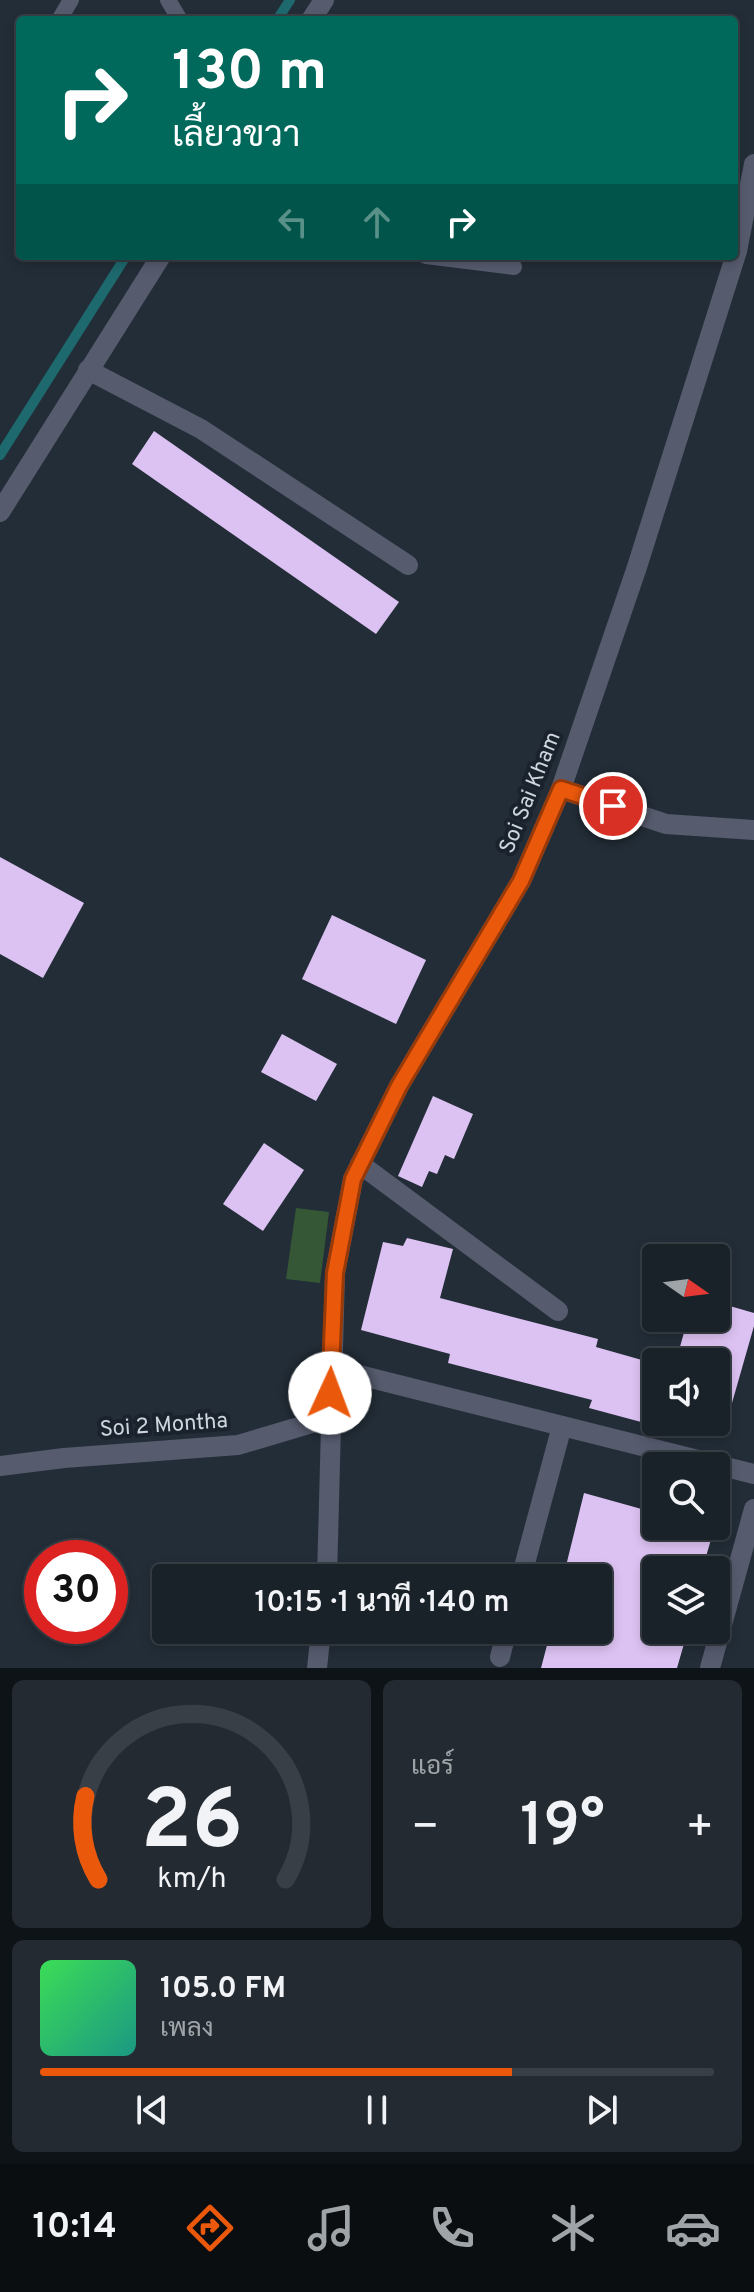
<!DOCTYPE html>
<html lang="th">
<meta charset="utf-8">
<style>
:root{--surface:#1a2229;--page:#232a31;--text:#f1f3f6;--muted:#9fa4a8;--line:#383f46;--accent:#ea580c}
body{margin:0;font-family:Overpass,Sarabun,sans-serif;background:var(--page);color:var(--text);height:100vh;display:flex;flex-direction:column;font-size:30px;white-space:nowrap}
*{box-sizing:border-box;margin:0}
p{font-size:26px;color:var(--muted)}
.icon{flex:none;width:44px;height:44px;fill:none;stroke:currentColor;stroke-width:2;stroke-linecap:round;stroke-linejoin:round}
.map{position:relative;height:1668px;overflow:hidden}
.details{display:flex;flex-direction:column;gap:12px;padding:12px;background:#0e1317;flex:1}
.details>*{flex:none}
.top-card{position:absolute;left:16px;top:16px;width:722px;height:244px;border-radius:8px;box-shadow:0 4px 12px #0003,0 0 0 2px var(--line);background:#00695c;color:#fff;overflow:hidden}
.needle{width:52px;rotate:104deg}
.buttons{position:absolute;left:642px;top:1244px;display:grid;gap:16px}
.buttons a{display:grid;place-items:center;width:88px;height:88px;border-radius:8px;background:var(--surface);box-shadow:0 4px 12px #0003,0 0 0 2px var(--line);font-size:40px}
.speed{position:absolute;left:24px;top:1540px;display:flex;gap:16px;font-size:40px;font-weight:700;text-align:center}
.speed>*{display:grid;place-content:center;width:104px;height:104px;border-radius:50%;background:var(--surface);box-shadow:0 4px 12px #0003,0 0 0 2px var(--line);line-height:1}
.speed .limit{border:12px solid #d22;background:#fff;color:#111}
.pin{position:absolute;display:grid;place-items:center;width:68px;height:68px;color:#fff;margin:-34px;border:4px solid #fff;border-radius:50%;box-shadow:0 2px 8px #0007}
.me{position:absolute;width:88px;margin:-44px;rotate:2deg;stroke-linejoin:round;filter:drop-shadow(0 0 6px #0008)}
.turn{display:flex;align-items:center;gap:28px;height:168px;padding:0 24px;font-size:36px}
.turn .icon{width:104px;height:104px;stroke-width:2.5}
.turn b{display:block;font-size:56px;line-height:68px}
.lanes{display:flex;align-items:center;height:76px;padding:0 24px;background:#0003;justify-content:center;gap:40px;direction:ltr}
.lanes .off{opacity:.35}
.big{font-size:60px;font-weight:600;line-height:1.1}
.details .tile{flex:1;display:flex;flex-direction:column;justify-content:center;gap:12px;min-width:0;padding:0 28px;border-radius:12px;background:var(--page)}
.details .dial{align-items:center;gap:0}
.dial svg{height:208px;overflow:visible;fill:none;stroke:var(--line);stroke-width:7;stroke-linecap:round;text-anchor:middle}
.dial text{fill:var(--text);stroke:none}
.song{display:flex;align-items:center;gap:24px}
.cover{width:96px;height:96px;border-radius:12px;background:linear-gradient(135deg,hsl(130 70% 55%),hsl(170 70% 35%))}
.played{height:8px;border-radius:4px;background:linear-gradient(90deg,var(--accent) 70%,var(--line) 70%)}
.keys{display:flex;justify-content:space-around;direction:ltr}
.heat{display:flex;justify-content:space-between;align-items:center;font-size:44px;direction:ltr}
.details .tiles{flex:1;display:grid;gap:12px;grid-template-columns:1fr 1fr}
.tile:last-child{grid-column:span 2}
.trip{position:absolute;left:152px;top:1564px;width:460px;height:80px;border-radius:8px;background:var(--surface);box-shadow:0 4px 12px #0003,0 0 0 2px var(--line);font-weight:600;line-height:80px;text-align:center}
.dock{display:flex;height:128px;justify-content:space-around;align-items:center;background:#0a0e10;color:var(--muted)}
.dock .icon{width:56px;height:56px}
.dock .selected{color:var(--accent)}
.dock b{font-size:36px;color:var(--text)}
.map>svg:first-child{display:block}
.green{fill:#355736}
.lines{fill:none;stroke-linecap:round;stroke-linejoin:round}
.stream{stroke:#1d696d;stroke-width:10}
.building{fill:#dcc2f2}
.service{stroke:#565b6e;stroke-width:16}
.minor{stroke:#565b6e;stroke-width:20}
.route-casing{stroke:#983908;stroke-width:20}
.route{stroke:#ea580c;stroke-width:14}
.labels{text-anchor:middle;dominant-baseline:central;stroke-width:8;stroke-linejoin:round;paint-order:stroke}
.street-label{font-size:22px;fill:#cfd5dc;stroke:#1a232d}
</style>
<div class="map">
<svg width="754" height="1668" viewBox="0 0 754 1668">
<rect width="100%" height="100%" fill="#232d37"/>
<path class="green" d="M296 1208 329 1212 320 1283 286 1279Z"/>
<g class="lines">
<g class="stream">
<path d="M277 20 290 0"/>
<path d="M0 455 126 256"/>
</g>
</g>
<g class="building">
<path d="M154 431 399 602 376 634 132 464Z"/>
<path d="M0 857 84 903 43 978 0 954Z"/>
<path d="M332 915 426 960 396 1024 302 979Z"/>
<path d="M282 1034 337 1064 316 1101 261 1072Z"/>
<path d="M433 1096 473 1114 454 1159 445 1155 437 1174 429 1171 422 1187 398 1176Z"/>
<path d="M264 1143 304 1170 263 1231 223 1204Z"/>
<path d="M407 1238 453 1249 440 1298 598 1339 596 1347 656 1364V1426L589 1408 592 1400 448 1363 450 1354 361 1330 383 1242 403 1246Z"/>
<path d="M716 1302 754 1313V1326L724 1431 716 1430V1362L678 1354 688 1318H716Z"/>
<path d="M584 1493 656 1513V1526H715L702 1570H656V1630H688L677 1668H541L551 1630H598V1578H563Z"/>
</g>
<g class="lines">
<g class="service">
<path d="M168 0 180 20"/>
<path d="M59 20 71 0"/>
<path d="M426 256 514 267"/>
</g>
<g class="minor">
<path d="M311 20 324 0"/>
<path d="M88 370 201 429 408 565"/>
<path d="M0 512 161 256"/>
<path d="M561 789 666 824 754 830"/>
<path d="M360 1164 558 1311"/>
<path d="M331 1368 754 1474"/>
<path d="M0 1466 64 1458 238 1445 329 1418"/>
<path d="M327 1578 335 1273 353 1179 399 1086 521 881 561 789 636 570 737 251 754 164"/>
<path d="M521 1578 562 1426"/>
<path d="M500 1657 507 1630"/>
<path d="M317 1668 321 1630"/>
<path d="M710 1668 754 1509"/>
</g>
</g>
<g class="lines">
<g class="route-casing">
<path id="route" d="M330 1393 335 1273 353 1179 399 1086 521 881 561 789 613 806"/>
</g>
<use href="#route" class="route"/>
</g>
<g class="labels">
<g class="street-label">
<text transform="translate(531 793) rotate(-68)">Soi Sai Kham</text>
<text transform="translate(164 1426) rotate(-4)">Soi 2 Montha</text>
</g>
</g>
</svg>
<div class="buttons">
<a><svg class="needle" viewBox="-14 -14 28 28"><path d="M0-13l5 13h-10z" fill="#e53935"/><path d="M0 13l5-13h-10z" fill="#9fa4a8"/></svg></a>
<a><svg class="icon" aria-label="sound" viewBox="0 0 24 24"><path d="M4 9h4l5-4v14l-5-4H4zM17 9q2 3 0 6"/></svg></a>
<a><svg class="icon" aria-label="search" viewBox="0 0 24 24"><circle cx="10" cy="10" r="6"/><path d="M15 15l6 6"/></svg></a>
<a><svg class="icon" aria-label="layers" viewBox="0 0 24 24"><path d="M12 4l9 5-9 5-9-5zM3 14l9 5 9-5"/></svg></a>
</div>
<div class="speed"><div class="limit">30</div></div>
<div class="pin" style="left:613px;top:806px;background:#d93025"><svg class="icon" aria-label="arrive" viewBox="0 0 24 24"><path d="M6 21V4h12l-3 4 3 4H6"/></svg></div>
<svg class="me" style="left:330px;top:1393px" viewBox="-20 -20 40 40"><circle r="19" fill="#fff"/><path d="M0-13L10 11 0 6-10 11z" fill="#ea580c"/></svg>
<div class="trip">10:15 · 1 นาที · 140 m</div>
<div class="top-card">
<div class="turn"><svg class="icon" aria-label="right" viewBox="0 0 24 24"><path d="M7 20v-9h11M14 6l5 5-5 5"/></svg><div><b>130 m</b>เลี้ยวขวา</div></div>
<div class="lanes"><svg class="icon off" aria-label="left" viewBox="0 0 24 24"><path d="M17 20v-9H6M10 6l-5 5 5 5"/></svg><svg class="icon off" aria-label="ahead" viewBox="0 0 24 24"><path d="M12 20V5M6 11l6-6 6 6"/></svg><svg class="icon" aria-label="right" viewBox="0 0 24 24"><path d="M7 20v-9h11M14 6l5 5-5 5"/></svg></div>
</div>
</div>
<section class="details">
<div class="tiles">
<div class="tile dial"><svg viewBox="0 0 100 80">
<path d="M14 69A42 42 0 1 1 86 69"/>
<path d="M14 69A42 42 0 0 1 9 37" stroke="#ea580c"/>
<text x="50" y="56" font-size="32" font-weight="700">26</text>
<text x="50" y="72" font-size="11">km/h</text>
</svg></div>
<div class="tile"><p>แอร์</p>
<div class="heat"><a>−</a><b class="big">19°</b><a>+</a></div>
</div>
<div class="tile">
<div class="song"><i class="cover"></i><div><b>105.0 FM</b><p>เพลง</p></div></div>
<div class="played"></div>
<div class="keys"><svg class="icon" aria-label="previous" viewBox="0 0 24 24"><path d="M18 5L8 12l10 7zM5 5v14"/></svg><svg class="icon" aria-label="pause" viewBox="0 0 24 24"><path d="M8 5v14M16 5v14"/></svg><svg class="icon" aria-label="next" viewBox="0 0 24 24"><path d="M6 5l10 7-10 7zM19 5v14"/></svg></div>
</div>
</div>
</section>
<nav class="dock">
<b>10:14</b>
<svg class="icon selected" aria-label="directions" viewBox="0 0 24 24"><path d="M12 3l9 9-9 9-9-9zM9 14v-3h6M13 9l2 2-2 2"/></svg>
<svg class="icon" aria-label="music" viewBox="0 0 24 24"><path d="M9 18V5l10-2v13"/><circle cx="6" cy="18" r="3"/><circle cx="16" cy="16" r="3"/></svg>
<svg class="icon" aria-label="phone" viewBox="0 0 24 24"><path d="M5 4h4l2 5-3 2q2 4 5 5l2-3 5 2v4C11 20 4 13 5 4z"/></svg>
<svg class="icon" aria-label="climate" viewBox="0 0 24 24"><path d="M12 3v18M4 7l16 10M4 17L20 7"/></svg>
<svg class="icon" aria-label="car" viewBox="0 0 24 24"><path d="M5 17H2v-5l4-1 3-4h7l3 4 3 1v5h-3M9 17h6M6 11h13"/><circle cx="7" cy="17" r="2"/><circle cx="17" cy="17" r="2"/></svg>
</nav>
